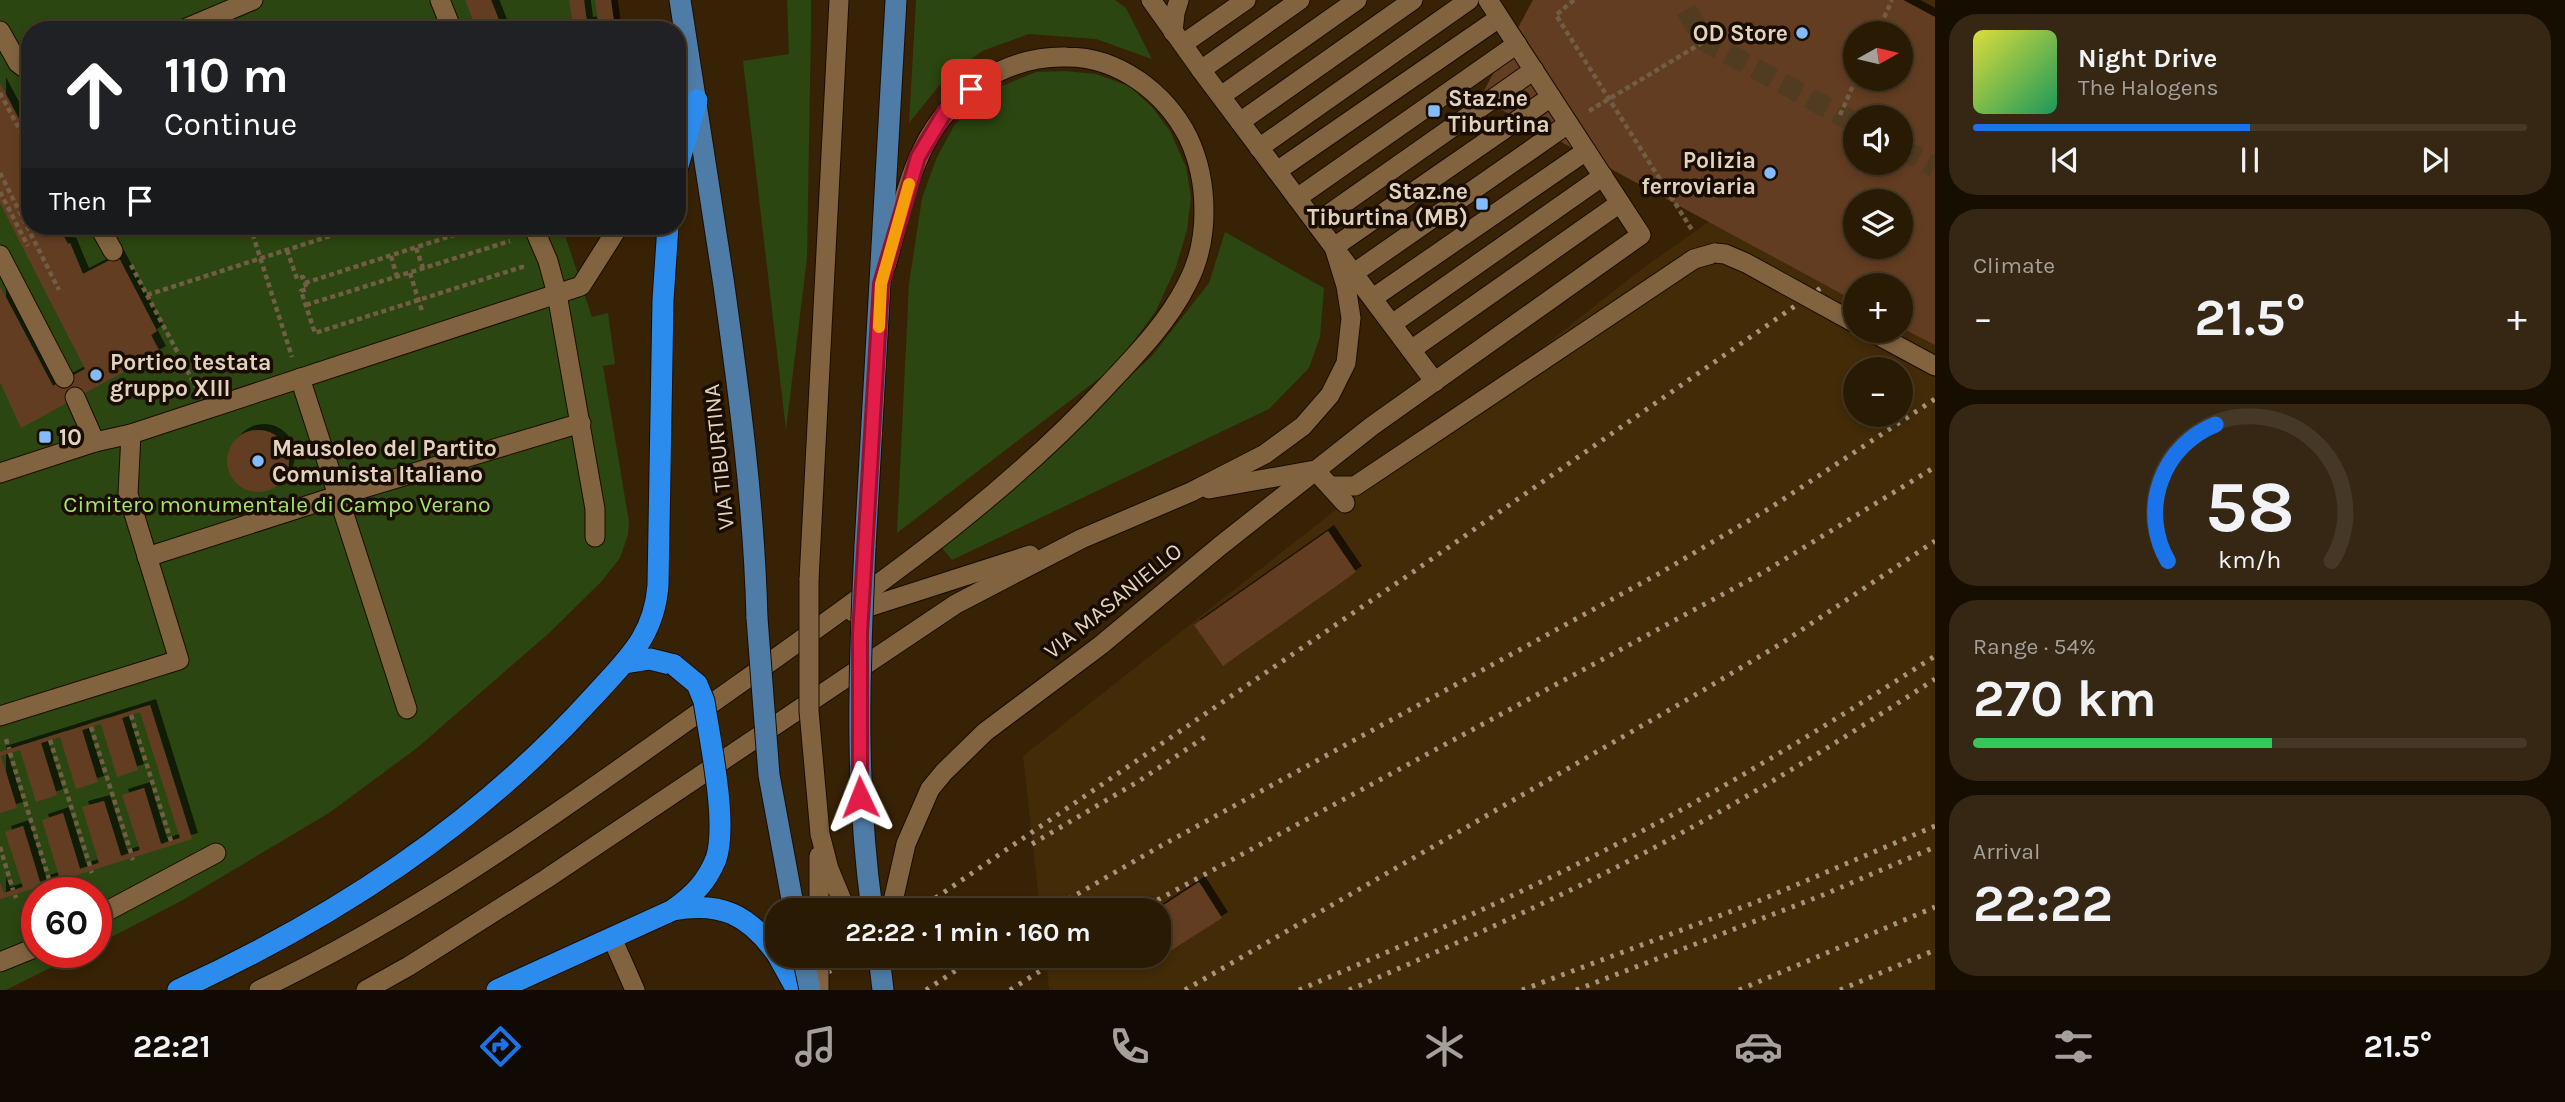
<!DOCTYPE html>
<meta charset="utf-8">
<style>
:root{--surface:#291a04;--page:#352713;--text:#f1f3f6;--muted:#a5a19a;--line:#453826;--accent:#1a73e8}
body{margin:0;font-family:Karla,sans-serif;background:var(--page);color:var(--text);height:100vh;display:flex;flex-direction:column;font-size:26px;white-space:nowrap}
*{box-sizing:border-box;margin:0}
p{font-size:23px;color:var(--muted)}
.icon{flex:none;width:38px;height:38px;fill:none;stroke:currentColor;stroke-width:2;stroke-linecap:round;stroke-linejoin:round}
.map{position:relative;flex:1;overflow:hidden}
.details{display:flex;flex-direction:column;gap:14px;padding:14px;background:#170e02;width:630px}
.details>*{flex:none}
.hud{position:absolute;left:21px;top:21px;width:665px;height:214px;border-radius:28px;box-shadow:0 4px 10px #0003,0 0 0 2px var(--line);background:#202124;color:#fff;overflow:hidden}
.needle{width:46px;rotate:82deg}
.fabs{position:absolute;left:1843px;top:21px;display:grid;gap:14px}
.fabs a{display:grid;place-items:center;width:70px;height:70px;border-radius:50%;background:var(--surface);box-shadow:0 4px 10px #0003,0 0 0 2px var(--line);font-size:35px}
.speed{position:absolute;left:21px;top:877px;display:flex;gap:14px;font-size:35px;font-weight:700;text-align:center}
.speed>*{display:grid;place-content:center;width:91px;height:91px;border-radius:50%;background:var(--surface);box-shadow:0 4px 10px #0003,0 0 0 2px var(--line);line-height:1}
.speed .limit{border:10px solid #d22;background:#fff;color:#111}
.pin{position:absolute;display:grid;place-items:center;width:60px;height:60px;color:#fff;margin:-30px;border-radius:14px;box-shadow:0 4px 10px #0006}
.me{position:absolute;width:77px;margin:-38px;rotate:358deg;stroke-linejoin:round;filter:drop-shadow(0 0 5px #0008)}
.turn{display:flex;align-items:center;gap:24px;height:147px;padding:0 28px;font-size:32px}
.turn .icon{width:91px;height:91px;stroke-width:2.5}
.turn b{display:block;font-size:49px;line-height:60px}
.then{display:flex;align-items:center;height:66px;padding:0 28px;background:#0003;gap:14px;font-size:26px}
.big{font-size:52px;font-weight:700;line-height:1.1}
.details .widget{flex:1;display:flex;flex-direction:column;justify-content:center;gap:10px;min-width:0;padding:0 24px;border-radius:28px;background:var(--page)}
.details .dial{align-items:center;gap:0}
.dial svg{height:182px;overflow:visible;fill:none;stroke:var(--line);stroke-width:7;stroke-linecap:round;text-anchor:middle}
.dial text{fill:var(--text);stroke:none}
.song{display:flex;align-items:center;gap:21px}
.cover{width:84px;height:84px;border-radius:10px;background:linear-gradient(135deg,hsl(60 70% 55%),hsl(150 70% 35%))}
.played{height:7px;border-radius:4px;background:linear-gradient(90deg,var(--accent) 50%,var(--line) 50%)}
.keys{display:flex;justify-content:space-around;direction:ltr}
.heat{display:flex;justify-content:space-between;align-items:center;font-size:38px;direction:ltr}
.charge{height:10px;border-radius:5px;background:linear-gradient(90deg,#34c759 54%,var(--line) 0)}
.trip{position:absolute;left:765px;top:898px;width:406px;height:70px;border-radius:28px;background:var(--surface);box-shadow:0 4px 10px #0003,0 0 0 2px var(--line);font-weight:700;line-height:70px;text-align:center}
.menu{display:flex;height:112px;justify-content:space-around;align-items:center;background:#100a02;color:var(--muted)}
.menu .icon{width:49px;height:49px}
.menu .active{color:var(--accent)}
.menu b{font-size:32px;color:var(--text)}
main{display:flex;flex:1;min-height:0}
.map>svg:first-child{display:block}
.built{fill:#432b07;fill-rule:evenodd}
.green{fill:#2b4610}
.building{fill:#633d24;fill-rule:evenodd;filter:url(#shadow)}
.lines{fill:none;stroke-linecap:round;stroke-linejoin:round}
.street-tunnel{stroke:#513c21;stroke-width:21;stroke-dasharray:21 10;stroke-linecap:butt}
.lane-casing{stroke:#1a0d00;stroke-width:21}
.primary-casing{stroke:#1a0d00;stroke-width:23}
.highway-casing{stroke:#1a0d00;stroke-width:23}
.path{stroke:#715e44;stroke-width:4.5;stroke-dasharray:5 3.5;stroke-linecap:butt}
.lane{stroke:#81643f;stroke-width:19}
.primary{stroke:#4e7ca7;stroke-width:21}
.highway{stroke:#2c8ced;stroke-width:21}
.rail{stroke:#a6947d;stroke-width:5;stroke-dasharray:3.5 7;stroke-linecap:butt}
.lane-bridge-casing{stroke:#1a0d00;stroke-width:21;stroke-linecap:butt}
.primary-bridge-casing{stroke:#1a0d00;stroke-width:23;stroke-linecap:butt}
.highway-bridge-casing{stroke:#1a0d00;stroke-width:23;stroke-linecap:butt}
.lane-bridge{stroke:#81643f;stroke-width:19}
.primary-bridge{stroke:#4e7ca7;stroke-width:21}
.highway-bridge{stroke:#2c8ced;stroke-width:21}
.route-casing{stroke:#92132f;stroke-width:18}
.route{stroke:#e11d48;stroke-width:12}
.slow{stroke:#f59e0b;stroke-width:12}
.poi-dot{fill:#84bcfb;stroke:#190d01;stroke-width:2.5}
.labels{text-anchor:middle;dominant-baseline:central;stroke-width:7;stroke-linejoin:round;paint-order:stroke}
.poi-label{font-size:23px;font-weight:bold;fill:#e2d2be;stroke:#190d01;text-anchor:start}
.street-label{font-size:23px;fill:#e2d2be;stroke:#190d01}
.park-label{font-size:23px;fill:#a3e56a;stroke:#190d01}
</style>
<main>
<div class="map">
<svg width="1935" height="990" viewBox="0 0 1935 990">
<defs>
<filter id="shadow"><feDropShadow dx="6" dy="-6" stdDeviation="0" flood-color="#0009"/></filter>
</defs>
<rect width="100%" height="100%" fill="#372205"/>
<path class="built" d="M1541 0H1935V990H1049L1046 956H1158V910H1040L1023 756 1643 268 1710 221ZM1855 33H1900V79H1855ZM1855 117H1900V163H1855ZM1855 201H1900V247H1855ZM1855 285H1900V331H1855ZM1855 369H1900V415H1855Z"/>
<g class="green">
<path d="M0 0H611L615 30H30V226H562L592 317 608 313 615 364 603 366 629 522 628 535 620 558 601 582 548 634 417 748 329 813 181 901 96 945V892H37V952H82L6 990H0Z"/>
<path d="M787 0H811V28L807 258 786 430 743 61 789 54Z"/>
<path d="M916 0H1115L1126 8 1152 59 1096 39 1029 34 982 51 943 81 909 123Z"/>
<path d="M1065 71 1096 74 1129 86 1152 107 1170 131 1186 167 1191 197 1187 230 1176 267 1156 311 1114 367 897 533 909 284 922 198 936 159 955 124 995 89 1036 72Z"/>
<path d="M1225 232 1324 288 1320 337 1309 368 1269 409 952 560 942 548 1151 357 1209 283Z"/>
</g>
<g class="building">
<path d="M465 0H491L503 30H477Z"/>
<path d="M569 0H584L587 23 598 22 595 0H611L615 30H574Z"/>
<path d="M1533 0H1903L1935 17V345L1900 327V285H1855V301L1480 98ZM1855 33H1900V79H1855ZM1855 117H1900V163H1855ZM1855 201H1900V247H1855Z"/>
<path d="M0 83 30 140V226H67L60 229 68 244 70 243 83 274 118 256 157 331 151 335 160 352 21 428 0 382V286L53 386 85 369 0 203Z"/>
<circle cx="258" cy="461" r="31"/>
<path d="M1328 531 1356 572 1223 666 1194 625Z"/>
<path d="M150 705 192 839 0 899V882L4 893 23 887 5 832 23 826 40 882 59 876 42 820 63 813 80 869 99 863 82 807 104 801 121 856 140 850 122 795 144 788 161 844 180 838 140 712 122 718 138 770 117 777 101 724 91 727 82 730 98 782 76 789 60 737 41 743 57 795 36 802 20 750 1 756 17 808 0 813V752Z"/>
<path d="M1199 882 1222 918 1167 953 1158 939V910H1156Z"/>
</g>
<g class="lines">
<g class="street-tunnel">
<path d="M1686 10 1705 41 1855 123"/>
<path d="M1900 148 1935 167"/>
</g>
<g class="lane-casing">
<g id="lane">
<path d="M440 0 452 30"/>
<path d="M1151 0 1201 70 1435 382"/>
<path d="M182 30 253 0"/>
<path d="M0 31 18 63 30 72"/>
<path d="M1173 32 1175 13 1179 0"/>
<path d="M1183 44 1246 0"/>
<path d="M1201 70 1300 0"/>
<path d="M1221 96 1357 0"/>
<path d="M1240 122 1413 0"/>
<path d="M1259 148 1469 0"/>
<path d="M1277 171 1499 18"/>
<path d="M1297 198 1517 44"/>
<path d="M1316 223 1534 70"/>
<path d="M99 226 113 251"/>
<path d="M533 226 548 261 557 294 595 509V537"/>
<path d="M1334 247 1551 97"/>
<path d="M0 255 64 378"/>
<path d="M1354 273 1568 124"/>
<path d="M1373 298 1586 151"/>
<path d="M1392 324 1603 176"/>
<path d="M1870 331 1935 366"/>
<path d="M1411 350 1620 203"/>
<path d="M300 378 407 709"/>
<path d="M75 397 95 442"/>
<path d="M0 473 95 442 131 434 581 286 619 226"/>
<path d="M1332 486H1355L1694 259 1715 253"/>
<path d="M1209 489 1315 470 1345 503"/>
<path d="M147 557 337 496 581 423"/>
<path d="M809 580 839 0"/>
<path d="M853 612 1030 555"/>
<path d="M0 716 179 660 128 494 131 434"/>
<path d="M820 834 829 869 846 910"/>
<path d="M819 910V856"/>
<path d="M891 910 906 844 930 789 944 772 985 732 1101 645 1220 546 1372 426 1641 235 1488 0"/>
<path d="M96 917 216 853"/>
<path d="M612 938 635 990"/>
<path d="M0 962 37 947"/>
<path d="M259 990C432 908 586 792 742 682 868 592 998 503 1104 389 1134 357 1167 324 1187 284 1210 241 1209 181 1188 137 1165 92 1118 57 1067 57 1036 56 1009 64 982 81 915 124 906 195 886 266"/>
<path d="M366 990 409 966 546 879 956 604 1081 539 1191 492 1265 454 1303 426 1330 395 1346 363 1351 318 1346 286 1334 247"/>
</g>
</g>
<g class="primary-casing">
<g id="primary">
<path d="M680 0C695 93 709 186 723 279 739 392 754 504 757 618"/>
<path d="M865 547 896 0"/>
<path d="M879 956 883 990"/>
</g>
</g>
<g class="highway-casing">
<g id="highway">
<path d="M677 169 697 100"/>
<path d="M625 663 650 659 674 665"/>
<path d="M674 909C694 895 707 881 716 859"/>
<path d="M778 956 797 990"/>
<path d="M178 990C335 918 476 826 593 697 626 660 654 638 658 585L663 300 668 226"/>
<path d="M497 990 673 910C721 901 749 915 777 954"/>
</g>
</g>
<g class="path">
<path d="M1574 0 1556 15 1692 230"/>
<path d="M1877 33 1892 0"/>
<path d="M0 93 30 149"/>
<path d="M1589 111 1705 41"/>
<path d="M1840 115 1856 79"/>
<path d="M0 173 59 290"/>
<path d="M0 192 28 246"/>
<path d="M250 226 292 357"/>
<path d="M416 248 423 268"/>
<path d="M287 250 297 279 303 277 307 289 301 291 315 333 522 267 521 265"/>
<path d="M391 256 397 277"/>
<path d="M131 265 196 387"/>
<path d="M410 273 422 311"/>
<path d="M305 283 482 226"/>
<path d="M147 295 361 226"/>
<path d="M306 305 510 241"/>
<path d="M131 715 171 841"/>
<path d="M91 727 131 853"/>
<path d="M6 739 9 749"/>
<path d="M50 740 90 866"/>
<path d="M10 753 49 879"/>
<path d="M0 847 13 890"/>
<path d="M132 858 133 860"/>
<path d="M91 871 92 873"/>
<path d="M51 883V886"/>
<path d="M15 895 16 898"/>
</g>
<use href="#lane" class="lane"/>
<use href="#primary" class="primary"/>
<use href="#highway" class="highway"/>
<g class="rail">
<path d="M1032 844 1139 781 1205 737"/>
<path d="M918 910 1416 570 1825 285"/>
<path d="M1050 910 1157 848 1660 573 1770 508 1935 399"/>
<path d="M1139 910 1764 572 1935 467"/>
<path d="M802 990 852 956"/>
<path d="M926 990 978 956"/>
<path d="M1010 990 1064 956"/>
<path d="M1185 990 1702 691 1782 643 1935 541"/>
<path d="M1299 990C1421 938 1542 885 1659 822 1753 771 1845 714 1935 656"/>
<path d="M1349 990C1435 953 1521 915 1605 873 1719 816 1828 749 1935 679"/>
<path d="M1522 990 1756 902 1935 826"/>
<path d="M1576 990 1823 895 1935 847"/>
<path d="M1739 990 1935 907"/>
<path d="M1840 990 1935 950"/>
</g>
<g class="lane-bridge-casing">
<g id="lane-bridge">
<path d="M1715 253 1725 254 1746 263 1855 323"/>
<path d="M809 580V711L820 834"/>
<path d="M819 956V990"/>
</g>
</g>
<g class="primary-bridge-casing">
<g id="primary-bridge">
<path d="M865 547C859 672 855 786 872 910"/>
<path d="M757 618 769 775 794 910"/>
<path d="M803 956 810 990"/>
</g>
</g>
<g class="highway-bridge-casing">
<path id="highway-bridge" d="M674 665 697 684 704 701C710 741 728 823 716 859"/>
</g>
<use href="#lane-bridge" class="lane-bridge"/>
<use href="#primary-bridge" class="primary-bridge"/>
<use href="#highway-bridge" class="highway-bridge"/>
</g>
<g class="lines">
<g class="route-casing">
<path id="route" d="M860 797V634L881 284 918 157 945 112 971 89"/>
</g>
<use href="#route" class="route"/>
<path class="slow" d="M879 327 881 284 909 184"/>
</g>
<g class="poi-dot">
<circle cx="1802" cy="33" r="7"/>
<rect x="1427" y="104" width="14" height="14" rx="3.5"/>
<circle cx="1770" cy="173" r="7"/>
<rect x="1475" y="197" width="14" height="14" rx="3.5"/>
<circle cx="96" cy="375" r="7"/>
<rect x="38" y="430" width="14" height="14" rx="3.5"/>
<circle cx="258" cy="461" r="7"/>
</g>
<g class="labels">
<g class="poi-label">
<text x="1788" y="33" text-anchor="end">OD Store</text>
<text x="1448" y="98">Staz.ne<tspan x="1448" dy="26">Tiburtina</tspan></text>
<text x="1756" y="160" text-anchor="end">Polizia<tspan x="1756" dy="26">ferroviaria</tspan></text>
<text x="1468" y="191" text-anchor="end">Staz.ne<tspan x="1468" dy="26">Tiburtina (MB)</tspan></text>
<text x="110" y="362">Portico testata<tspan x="110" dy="26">gruppo XIII</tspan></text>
<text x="59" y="437">10</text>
<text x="272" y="448">Mausoleo del Partito<tspan x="272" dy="26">Comunista Italiano</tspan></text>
</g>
<g class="street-label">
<text transform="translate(719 457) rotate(-96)">VIA TIBURTINA</text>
<text transform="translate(1113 601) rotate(-39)">VIA MASANIELLO</text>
</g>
<g class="park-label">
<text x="277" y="504">Cimitero monumentale di Campo Verano</text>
</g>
</g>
</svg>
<div class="fabs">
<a><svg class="needle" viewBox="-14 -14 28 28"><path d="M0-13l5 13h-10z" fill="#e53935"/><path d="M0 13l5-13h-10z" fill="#a5a19a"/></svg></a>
<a><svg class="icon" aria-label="sound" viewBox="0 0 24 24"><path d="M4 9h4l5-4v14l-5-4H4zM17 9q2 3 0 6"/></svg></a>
<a><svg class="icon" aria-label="layers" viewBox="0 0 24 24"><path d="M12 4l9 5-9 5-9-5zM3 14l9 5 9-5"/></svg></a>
<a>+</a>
<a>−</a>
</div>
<div class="speed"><div class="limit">60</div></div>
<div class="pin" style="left:971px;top:89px;background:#d93025"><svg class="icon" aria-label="arrive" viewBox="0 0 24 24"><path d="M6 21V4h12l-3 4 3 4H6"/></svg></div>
<svg class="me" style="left:860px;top:797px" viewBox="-20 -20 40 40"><path d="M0-17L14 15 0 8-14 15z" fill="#e11d48" stroke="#fff" stroke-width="4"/></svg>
<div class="trip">22:22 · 1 min · 160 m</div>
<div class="hud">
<div class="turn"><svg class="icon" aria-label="ahead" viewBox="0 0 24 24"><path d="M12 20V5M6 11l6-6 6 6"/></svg><div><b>110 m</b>Continue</div></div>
<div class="then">Then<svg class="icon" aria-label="arrive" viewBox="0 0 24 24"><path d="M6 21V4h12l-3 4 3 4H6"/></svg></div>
</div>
</div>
<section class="details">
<div class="widget">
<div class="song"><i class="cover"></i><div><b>Night Drive</b><p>The Halogens</p></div></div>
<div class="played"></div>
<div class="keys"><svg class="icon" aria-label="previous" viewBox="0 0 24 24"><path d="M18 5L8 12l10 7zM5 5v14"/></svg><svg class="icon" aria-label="pause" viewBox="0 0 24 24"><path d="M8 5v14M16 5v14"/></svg><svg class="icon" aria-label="next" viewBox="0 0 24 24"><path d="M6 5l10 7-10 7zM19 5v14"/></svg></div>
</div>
<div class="widget"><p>Climate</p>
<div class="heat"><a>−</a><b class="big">21.5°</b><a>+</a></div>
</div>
<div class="widget dial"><svg viewBox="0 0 100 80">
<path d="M14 69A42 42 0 1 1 86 69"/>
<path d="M14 69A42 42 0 0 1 35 9" stroke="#1a73e8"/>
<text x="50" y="56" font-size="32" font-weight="700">58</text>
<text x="50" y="72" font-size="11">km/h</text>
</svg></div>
<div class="widget"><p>Range · 54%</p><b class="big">270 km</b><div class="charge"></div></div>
<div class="widget"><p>Arrival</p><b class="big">22:22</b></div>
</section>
</main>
<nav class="menu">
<b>22:21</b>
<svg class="icon active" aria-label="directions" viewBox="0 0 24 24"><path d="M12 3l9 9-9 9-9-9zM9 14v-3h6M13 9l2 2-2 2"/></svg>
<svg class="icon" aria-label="music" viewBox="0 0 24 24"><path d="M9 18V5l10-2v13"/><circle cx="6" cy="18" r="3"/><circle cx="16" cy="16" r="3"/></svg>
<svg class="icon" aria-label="phone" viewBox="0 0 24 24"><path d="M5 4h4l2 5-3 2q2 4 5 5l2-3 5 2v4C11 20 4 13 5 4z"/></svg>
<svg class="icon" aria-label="climate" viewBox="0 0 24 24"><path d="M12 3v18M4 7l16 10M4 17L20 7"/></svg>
<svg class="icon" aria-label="car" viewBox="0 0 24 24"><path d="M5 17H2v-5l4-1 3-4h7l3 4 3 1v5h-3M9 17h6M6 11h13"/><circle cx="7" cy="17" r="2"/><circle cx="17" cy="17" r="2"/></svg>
<svg class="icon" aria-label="filters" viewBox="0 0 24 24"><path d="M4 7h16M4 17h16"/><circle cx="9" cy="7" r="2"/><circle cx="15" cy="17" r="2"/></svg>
<b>21.5°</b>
</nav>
